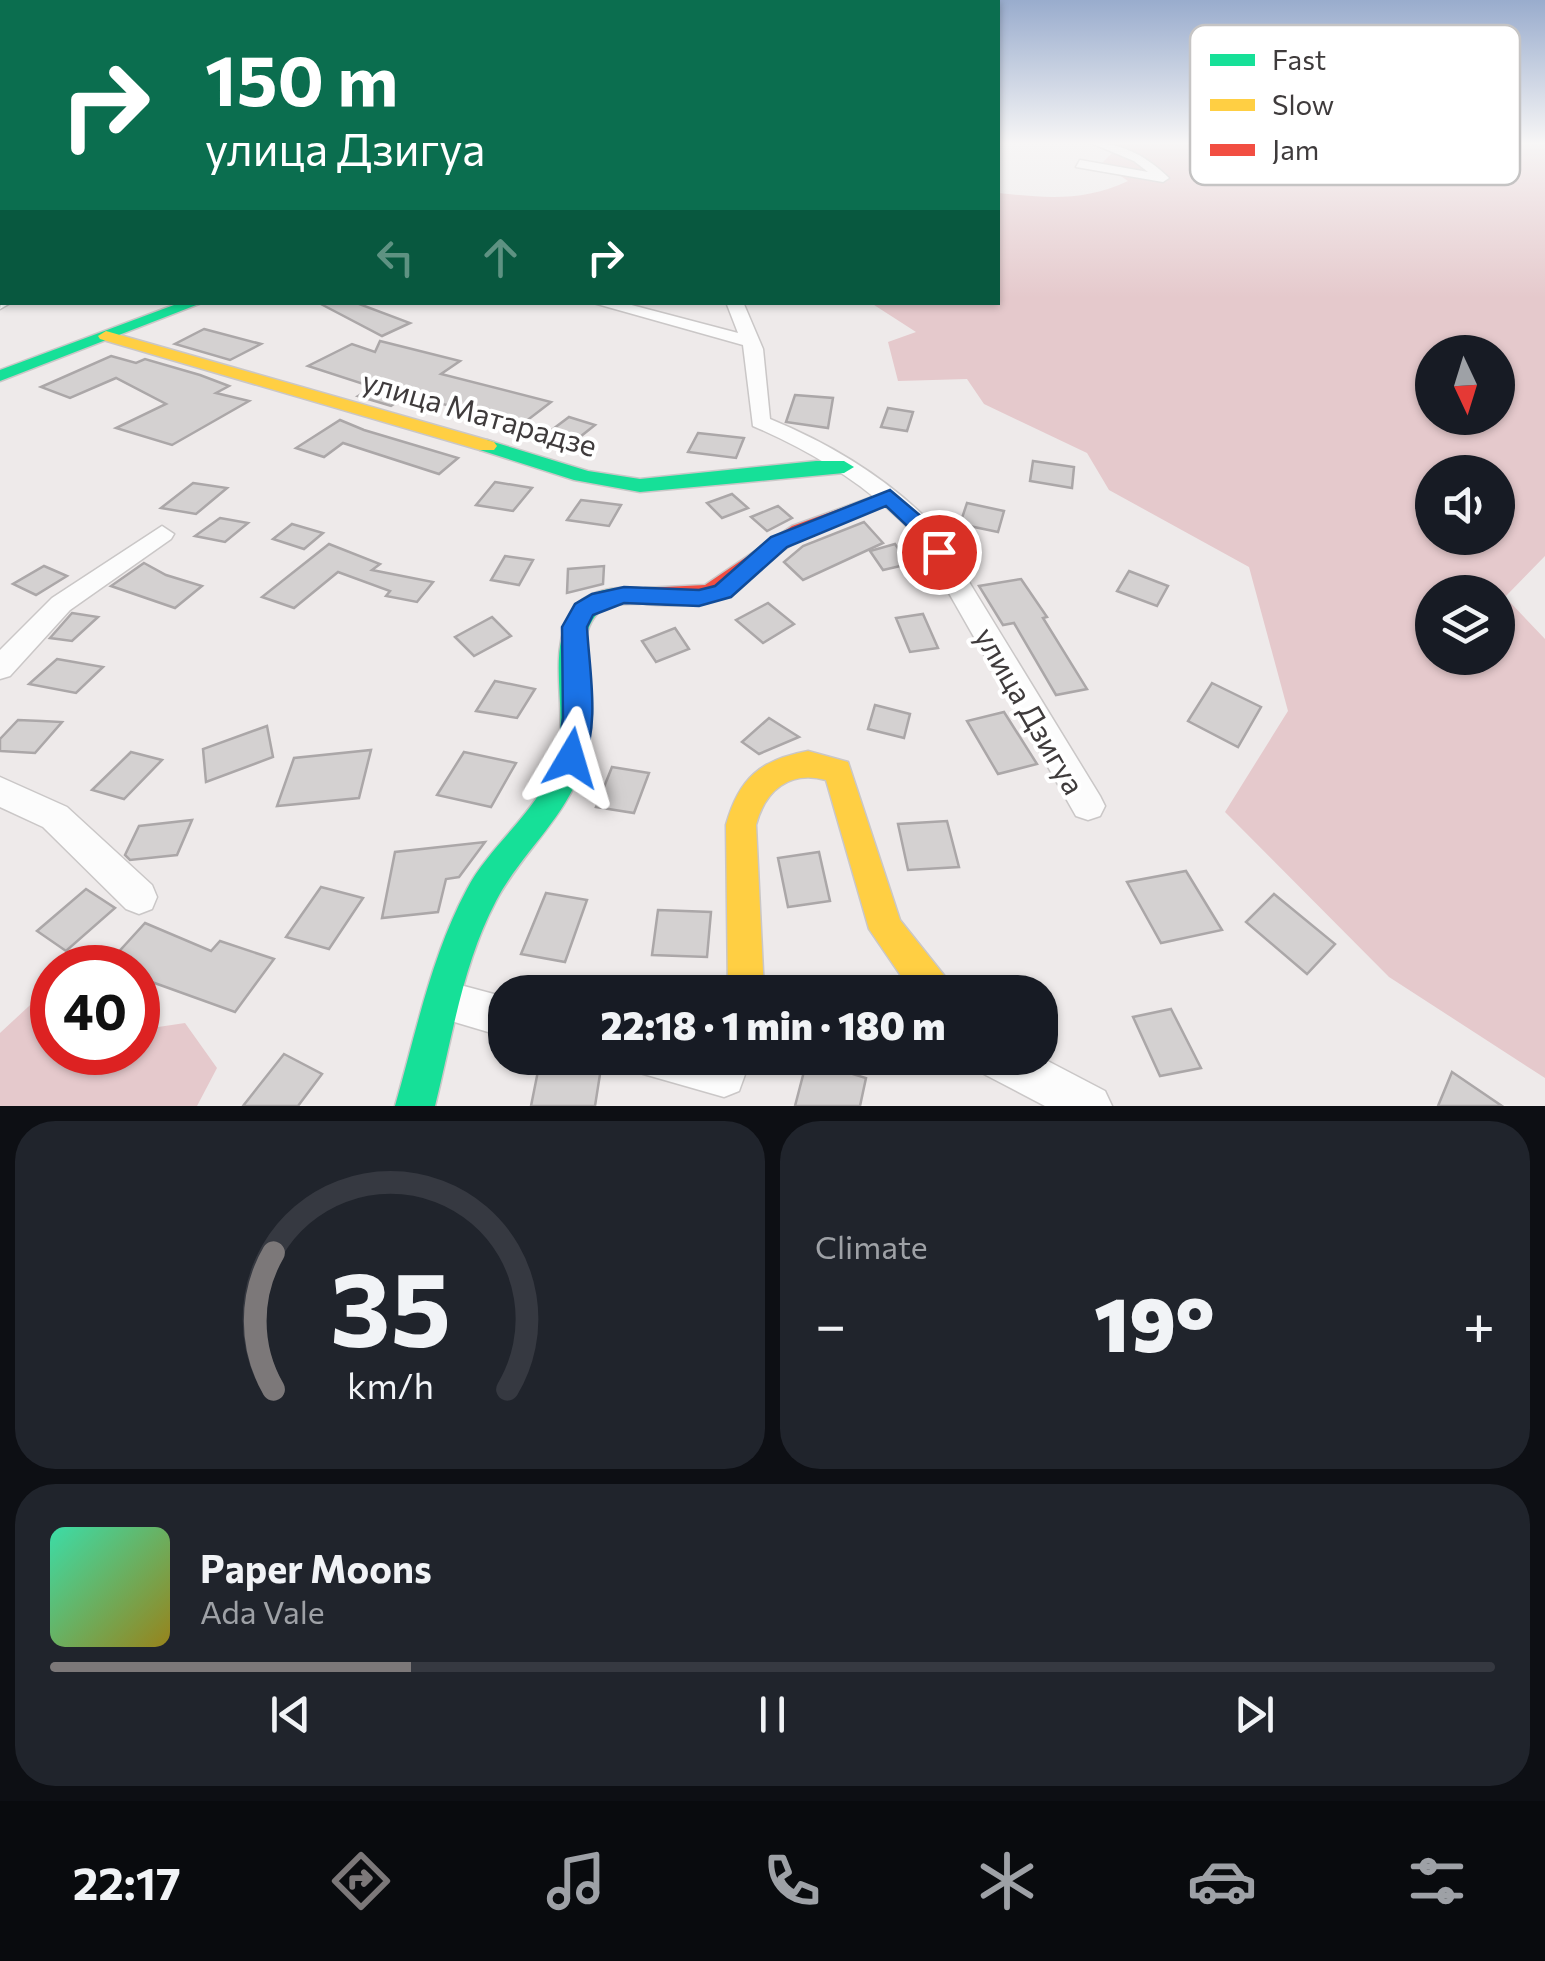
<!DOCTYPE html>
<meta charset="utf-8">
<style>
:root{--surface:#171b24;--page:#20242c;--text:#f1f3f6;--muted:#9ea1a6;--line:#363941;--accent:#7c7879}
body{margin:0;font-family:Commissioner,sans-serif;background:var(--page);color:var(--text);height:100vh;display:flex;flex-direction:column;font-size:38px;white-space:nowrap}
*{box-sizing:border-box;margin:0}
p{font-size:32px;color:var(--muted)}
.icon{flex:none;width:55px;height:55px;fill:none;stroke:currentColor;stroke-width:2;stroke-linecap:round;stroke-linejoin:round}
.map{position:relative;height:1106px;overflow:hidden}
.drawer{display:flex;flex-direction:column;gap:15px;padding:15px;background:#0d0f14;flex:1}
.drawer>*{flex:none}
.top-card{position:absolute;left:0px;top:0px;width:1000px;height:305px;box-shadow:0 2px 8px #0004;background:#0b6e4f;color:#fff;overflow:hidden}
.needle{width:65px;rotate:176deg}
.tools{position:absolute;left:1415px;top:335px;display:grid;gap:20px}
.tools a{display:grid;place-items:center;width:100px;height:100px;border-radius:50%;background:var(--surface);box-shadow:0 2px 8px #0004;font-size:50px}
.speed{position:absolute;left:30px;top:945px;display:flex;gap:20px;font-size:50px;font-weight:700;text-align:center}
.speed>*{display:grid;place-content:center;width:130px;height:130px;border-radius:50%;background:var(--surface);box-shadow:0 2px 8px #0004;line-height:1}
.speed .limit{border:15px solid #d22;background:#fff;color:#111}
.pin{position:absolute;display:grid;place-items:center;width:85px;height:85px;color:#fff;margin:-42px;border:5px solid #fff;border-radius:50%;box-shadow:0 2px 10px #0007}
.me{position:absolute;width:110px;margin:-55px;rotate:7deg;stroke-linejoin:round;filter:drop-shadow(0 0 8px #0008)}
.turn{display:flex;align-items:center;gap:35px;height:210px;padding:0 40px;font-size:45px}
.turn .icon{width:130px;height:130px;stroke-width:2.5}
.turn b{display:block;font-size:70px;line-height:85px}
.lanes{display:flex;align-items:center;height:95px;padding:0 40px;background:#0003;justify-content:center;gap:50px;direction:ltr}
.lanes .off{opacity:.35}
.big{font-size:75px;font-weight:800;line-height:1.1}
.drawer .widget{flex:1;display:flex;flex-direction:column;justify-content:center;gap:15px;min-width:0;padding:0 35px;border-radius:40px;background:var(--page)}
.drawer .dial{align-items:center;gap:0}
.dial svg{height:260px;overflow:visible;fill:none;stroke:var(--line);stroke-width:7;stroke-linecap:round;text-anchor:middle}
.dial text{fill:var(--text);stroke:none}
.song{display:flex;align-items:center;gap:30px}
.cover{width:120px;height:120px;border-radius:15px;background:linear-gradient(135deg,hsl(160 70% 55%),hsl(50 70% 35%))}
.played{height:10px;border-radius:5px;background:linear-gradient(90deg,var(--accent) 25%,var(--line) 25%)}
.keys{display:flex;justify-content:space-around;direction:ltr}
.heat{display:flex;justify-content:space-between;align-items:center;font-size:55px;direction:ltr}
.drawer .tiles{flex:1;display:grid;gap:15px;grid-template-columns:1fr 1fr}
.widget:last-child{grid-column:span 2}
.trip{position:absolute;left:488px;top:975px;width:570px;height:100px;border-radius:40px;background:var(--surface);box-shadow:0 2px 8px #0004;font-weight:800;line-height:100px;text-align:center}
.dock{display:flex;height:160px;justify-content:space-around;align-items:center;background:#090b0e;color:var(--muted)}
.dock .icon{width:70px;height:70px}
.dock .on{color:var(--accent)}
.dock b{font-size:45px;color:var(--text)}
.map>svg:first-child{display:block}
.forest{fill:#e5c9cc;fill-rule:evenodd}
.building{fill:#d4d1d1;stroke:#aba7a8;stroke-width:2.5}
.lines{fill:none;stroke-linecap:round;stroke-linejoin:round}
.lane-casing{stroke:#cac7c7;stroke-width:3}
.street-casing{stroke:#cac7c7;stroke-width:3}
.fast-casing{stroke:#cac7c7;stroke-width:3}
.slow-casing{stroke:#cac7c7;stroke-width:3}
.jam-casing{stroke:#cac7c7;stroke-width:3}
.lane{fill:#fcfcfc;fill-rule:evenodd}
.street{fill:#fcfcfc;fill-rule:evenodd}
.fast{fill:#16e098;fill-rule:evenodd}
.slow{fill:#ffcf43;fill-rule:evenodd}
.jam{fill:#f24e42;fill-rule:evenodd}
.route{fill:#1a73e8;stroke:#114b97;stroke-width:2.5}
.labels{text-anchor:middle;dominant-baseline:central;stroke-width:8;stroke-linejoin:round;paint-order:stroke}
.street-label{font-size:30px;fill:#3f3b3c;stroke:#fff}
.key{fill:#fff;stroke:#c5c4c4;stroke-width:2.5}
.key-label{font-size:28px;fill:#3f3b3c}
</style>
<div class="map">
<svg width="1545" height="1106" viewBox="0 0 1545 1106">
<rect width="100%" height="100%" fill="#eeeaea"/>
<g class="forest">
<path d="M1110 143H1240L1279 165 1273 143H1545V556L1505 597 1545 639V1078L1389 977 1225 812 1288 711 1249 567 1109 490 1087 453 984 404 967 379 898 381 888 342 916 332 871 303 998 302V193C1046 198 1083 202 1128 181L1102 163 1116 149ZM1432 352H1498V418H1432ZM1432 472H1498V538H1432ZM1432 592H1498V658H1432Z"/>
<path d="M42 994 52 997V1052H138V1030L185 1023 217 1068 197 1106H0V1033Z"/>
</g>
<g class="building">
<path d="M317 302H354L410 323 382 336Z"/>
<path d="M204 329 261 344 230 360 175 344Z"/>
<path d="M380 341 460 361 441 374 551 402 525 422 406 396 391 406 358 396 373 387 308 366 352 344 375 352Z"/>
<path d="M111 356 136 363 145 359 200 375 229 386 216 393 249 401 172 445 116 428 166 404 116 378 70 398 41 387Z"/>
<path d="M795 395 833 398 828 428 786 422Z"/>
<path d="M888 408 913 412 907 431 881 427Z"/>
<path d="M569 417 595 425 576 440 549 432Z"/>
<path d="M340 420 364 430 458 458 439 474 343 443 324 457 296 448Z"/>
<path d="M698 433 744 438 736 458 688 452Z"/>
<path d="M1033 461 1074 467 1072 488 1030 481Z"/>
<path d="M495 482 532 488 513 511 476 505Z"/>
<path d="M193 483 227 488 196 514 161 508Z"/>
<path d="M732 494 748 508 722 518 707 503Z"/>
<path d="M581 500 621 505 609 526 567 520Z"/>
<path d="M967 503 1004 511 998 532 960 524Z"/>
<path d="M778 506 792 518 767 531 751 517Z"/>
<path d="M220 518 248 523 225 542 195 536Z"/>
<path d="M864 522 883 543 803 580 784 562 803 546Z"/>
<path d="M292 524 323 533 304 549 273 539Z"/>
<path d="M329 544 380 564 372 570 433 582 417 602 386 596 390 591 338 572 294 608 262 597Z"/>
<path d="M895 544 909 564 883 570 870 551Z"/>
<path d="M505 556 533 560 519 585 491 580Z"/>
<path d="M144 563 166 575 202 586 175 608 111 586Z"/>
<path d="M44 566 67 576 36 595 13 584Z"/>
<path d="M604 566 603 584 567 593 568 569Z"/>
<path d="M1129 571 1168 586 1157 606 1117 591Z"/>
<path d="M1021 579 1047 617 1043 618 1087 689 1056 695 1014 623 1003 625 979 586Z"/>
<path d="M768 603 794 624 763 643 736 620Z"/>
<path d="M72 613 98 617 72 641 50 638Z"/>
<path d="M923 614 938 648 910 652 896 618Z"/>
<path d="M492 617 511 636 474 656 455 637Z"/>
<path d="M675 628 689 649 656 662 642 641Z"/>
<path d="M57 659 103 667 76 693 29 684Z"/>
<path d="M495 681 535 689 517 718 476 711Z"/>
<path d="M1212 683 1261 707 1238 747 1188 721Z"/>
<path d="M875 705 910 714 904 738 868 729Z"/>
<path d="M1004 712 1037 764 998 774 967 721Z"/>
<path d="M769 718 799 737 759 754 742 742Z"/>
<path d="M18 720 42 721 62 722 35 753 0 751V739Z"/>
<path d="M267 726 273 757 206 782 203 749Z"/>
<path d="M371 750 359 798 277 806 294 758Z"/>
<path d="M131 752 162 760 124 799 92 790Z"/>
<path d="M464 752 516 763 491 807 437 795Z"/>
<path d="M612 767 649 773 634 813 596 807Z"/>
<path d="M192 820 177 855 130 860 125 855 139 826Z"/>
<path d="M947 821 959 867 908 870 898 824Z"/>
<path d="M485 842 459 877 446 879 438 912 382 918 395 852Z"/>
<path d="M819 852 830 901 788 907 778 858Z"/>
<path d="M1186 871 1222 930 1161 943 1127 882Z"/>
<path d="M321 887 363 898 329 949 286 937Z"/>
<path d="M86 889 115 908 66 951 37 931Z"/>
<path d="M546 893 587 900 565 962 521 954Z"/>
<path d="M1274 894 1335 944 1307 974 1246 922Z"/>
<path d="M658 910 711 912 707 957 652 955Z"/>
<path d="M145 923 211 951 220 941 274 959 235 1012 138 977V968H104Z"/>
<path d="M1171 1009 1201 1068 1160 1076 1133 1017Z"/>
<path d="M284 1054 322 1074 298 1106H243Z"/>
<path d="M807 1060 866 1078 860 1106H795Z"/>
<path d="M539 1066 601 1068 595 1106H531Z"/>
<path d="M1452 1072 1502 1106H1438Z"/>
</g>
<g class="lines">
<g class="lane-casing">
<path id="lane" d="M1270 143H1276L1285 157 1298 161 1476 173 1479 175 1476 177 1297 165 1281 159Z"/>
</g>
<g class="street-casing">
<g id="street">
<rect x="0" y="143" width="2" height="4"/>
<path d="M1091 143C1121 142 1148 157 1169 178L1163 182 1076 167 1080 160 1148 172 1134 161Z"/>
<rect x="0" y="223" width="2" height="9"/>
<path d="M2 297V302H12L0 309Z"/>
<path d="M590 302H620L738 333 726 302H743L763 349 770 419C831 444 890 480 936 528L1100 796 1105 806 1100 816 1088 820 1076 816 917 537C872 488 814 452 753 426L743 345Z"/>
<path d="M162 526 174 534 171 539 70 610 10 676 0 679V650L52 598Z"/>
<path d="M0 777 67 807 152 885 157 897 152 909 139 914 126 909 43 827 0 807Z"/>
<path d="M445 981 505 997V1037L431 1015 425 1001 431 987Z"/>
<path d="M1040 1057 1105 1091 1112 1106H1045L982 1073 976 1058Z"/>
<path d="M634 1058H751L739 1091 724 1097 640 1073Z"/>
</g>
</g>
<g class="fast-casing">
<g id="fast">
<path d="M182 302H204L0 381V370Z"/>
<path d="M487 440 588 471 640 479 816 461H844L854 467 844 473 640 492 574 480 480 450 477 446 480 442Z"/>
<path d="M637 588 653 590 657 596 653 602C635 607 609 598 596 615 569 648 595 718 585 758 570 815 522 851 496 901 463 963 452 1038 435 1106H395C416 1033 431 956 467 889 491 843 542 809 556 758 570 709 544 653 574 608 588 589 616 587 637 588Z"/>
</g>
</g>
<g class="slow-casing">
<g id="slow">
<path d="M106 331 494 442 497 446 494 450H480L100 339 98 336Z"/>
<path d="M808 751 848 762 900 920 947 979 952 992H912L869 929 826 780C790 770 765 790 756 825L764 992H728L726 825C739 778 760 760 808 751Z"/>
</g>
</g>
<g class="jam-casing">
<path id="jam" d="M889 491 899 497 896 501C865 513 832 522 803 538 746 569 734 609 661 605 649 604 640 606 633 596L645 588 705 585 792 526Z"/>
</g>
<use href="#lane" class="lane"/>
<use href="#street" class="street"/>
<use href="#fast" class="fast"/>
<use href="#slow" class="slow"/>
<use href="#jam" class="jam"/>
</g>
<linearGradient id="sky" x2="0" y2="1"><stop stop-color="#99accd"/><stop offset="0.48" stop-color="#f7f6f6"/><stop offset="1" stop-color="#f7f6f6" stop-opacity="0"/></linearGradient>
<rect width="1545" height="298" fill="url(#sky)"/>
<path class="route" d="M890 490 935 528 950 552 947 557H931L919 537 886 506 787 547 731 597 699 606 624 603 593 615 587 627C589 669 601 727 581 766H561L557 758 563 718 562 627 575 604 592 594 624 587 699 590 715 586 771 537Z"/>
<g class="labels">
<g class="street-label">
<text transform="translate(480 412) rotate(16)">улица Матарадзе</text>
<text transform="translate(1031 710) rotate(60)">улица Дзигуа</text>
</g>
</g>
<rect x="1190" y="25" width="330" height="160" rx="15" class="key"/>
<rect x="1210" y="54" width="45" height="12" fill="#16e098"/>
<rect x="1210" y="99" width="45" height="12" fill="#ffcf43"/>
<rect x="1210" y="144" width="45" height="12" fill="#f24e42"/>
<g class="key-label">
<text x="1272" y="70">Fast</text>
<text x="1272" y="115">Slow</text>
<text x="1272" y="160">Jam</text>
</g>
</svg>
<div class="tools">
<a><svg class="needle" viewBox="-14 -14 28 28"><path d="M0-13l5 13h-10z" fill="#e53935"/><path d="M0 13l5-13h-10z" fill="#9ea1a6"/></svg></a>
<a><svg class="icon" aria-label="sound" viewBox="0 0 24 24"><path d="M4 9h4l5-4v14l-5-4H4zM17 9q2 3 0 6"/></svg></a>
<a><svg class="icon" aria-label="layers" viewBox="0 0 24 24"><path d="M12 4l9 5-9 5-9-5zM3 14l9 5 9-5"/></svg></a>
</div>
<div class="speed"><div class="limit">40</div></div>
<div class="pin" style="left:939px;top:552px;background:#d93025"><svg class="icon" aria-label="arrive" viewBox="0 0 24 24"><path d="M6 21V4h12l-3 4 3 4H6"/></svg></div>
<svg class="me" style="left:571px;top:758px" viewBox="-20 -20 40 40"><path d="M0-17L14 15 0 8-14 15z" fill="#1a73e8" stroke="#fff" stroke-width="4"/></svg>
<div class="trip">22:18 · 1 min · 180 m</div>
<div class="top-card">
<div class="turn"><svg class="icon" aria-label="right" viewBox="0 0 24 24"><path d="M7 20v-9h11M14 6l5 5-5 5"/></svg><div><b>150 m</b>улица Дзигуа</div></div>
<div class="lanes"><svg class="icon off" aria-label="left" viewBox="0 0 24 24"><path d="M17 20v-9H6M10 6l-5 5 5 5"/></svg><svg class="icon off" aria-label="ahead" viewBox="0 0 24 24"><path d="M12 20V5M6 11l6-6 6 6"/></svg><svg class="icon" aria-label="right" viewBox="0 0 24 24"><path d="M7 20v-9h11M14 6l5 5-5 5"/></svg></div>
</div>
</div>
<section class="drawer">
<div class="tiles">
<div class="widget dial"><svg viewBox="0 0 100 80">
<path d="M14 69A42 42 0 1 1 86 69"/>
<path d="M14 69A42 42 0 0 1 14 27" stroke="#7c7879"/>
<text x="50" y="56" font-size="32" font-weight="700">35</text>
<text x="50" y="72" font-size="11">km/h</text>
</svg></div>
<div class="widget"><p>Climate</p>
<div class="heat"><a>−</a><b class="big">19°</b><a>+</a></div>
</div>
<div class="widget">
<div class="song"><i class="cover"></i><div><b>Paper Moons</b><p>Ada Vale</p></div></div>
<div class="played"></div>
<div class="keys"><svg class="icon" aria-label="previous" viewBox="0 0 24 24"><path d="M18 5L8 12l10 7zM5 5v14"/></svg><svg class="icon" aria-label="pause" viewBox="0 0 24 24"><path d="M8 5v14M16 5v14"/></svg><svg class="icon" aria-label="next" viewBox="0 0 24 24"><path d="M6 5l10 7-10 7zM19 5v14"/></svg></div>
</div>
</div>
</section>
<nav class="dock">
<b>22:17</b>
<svg class="icon on" aria-label="directions" viewBox="0 0 24 24"><path d="M12 3l9 9-9 9-9-9zM9 14v-3h6M13 9l2 2-2 2"/></svg>
<svg class="icon" aria-label="music" viewBox="0 0 24 24"><path d="M9 18V5l10-2v13"/><circle cx="6" cy="18" r="3"/><circle cx="16" cy="16" r="3"/></svg>
<svg class="icon" aria-label="phone" viewBox="0 0 24 24"><path d="M5 4h4l2 5-3 2q2 4 5 5l2-3 5 2v4C11 20 4 13 5 4z"/></svg>
<svg class="icon" aria-label="climate" viewBox="0 0 24 24"><path d="M12 3v18M4 7l16 10M4 17L20 7"/></svg>
<svg class="icon" aria-label="car" viewBox="0 0 24 24"><path d="M5 17H2v-5l4-1 3-4h7l3 4 3 1v5h-3M9 17h6M6 11h13"/><circle cx="7" cy="17" r="2"/><circle cx="17" cy="17" r="2"/></svg>
<svg class="icon" aria-label="filters" viewBox="0 0 24 24"><path d="M4 7h16M4 17h16"/><circle cx="9" cy="7" r="2"/><circle cx="15" cy="17" r="2"/></svg>
</nav>
